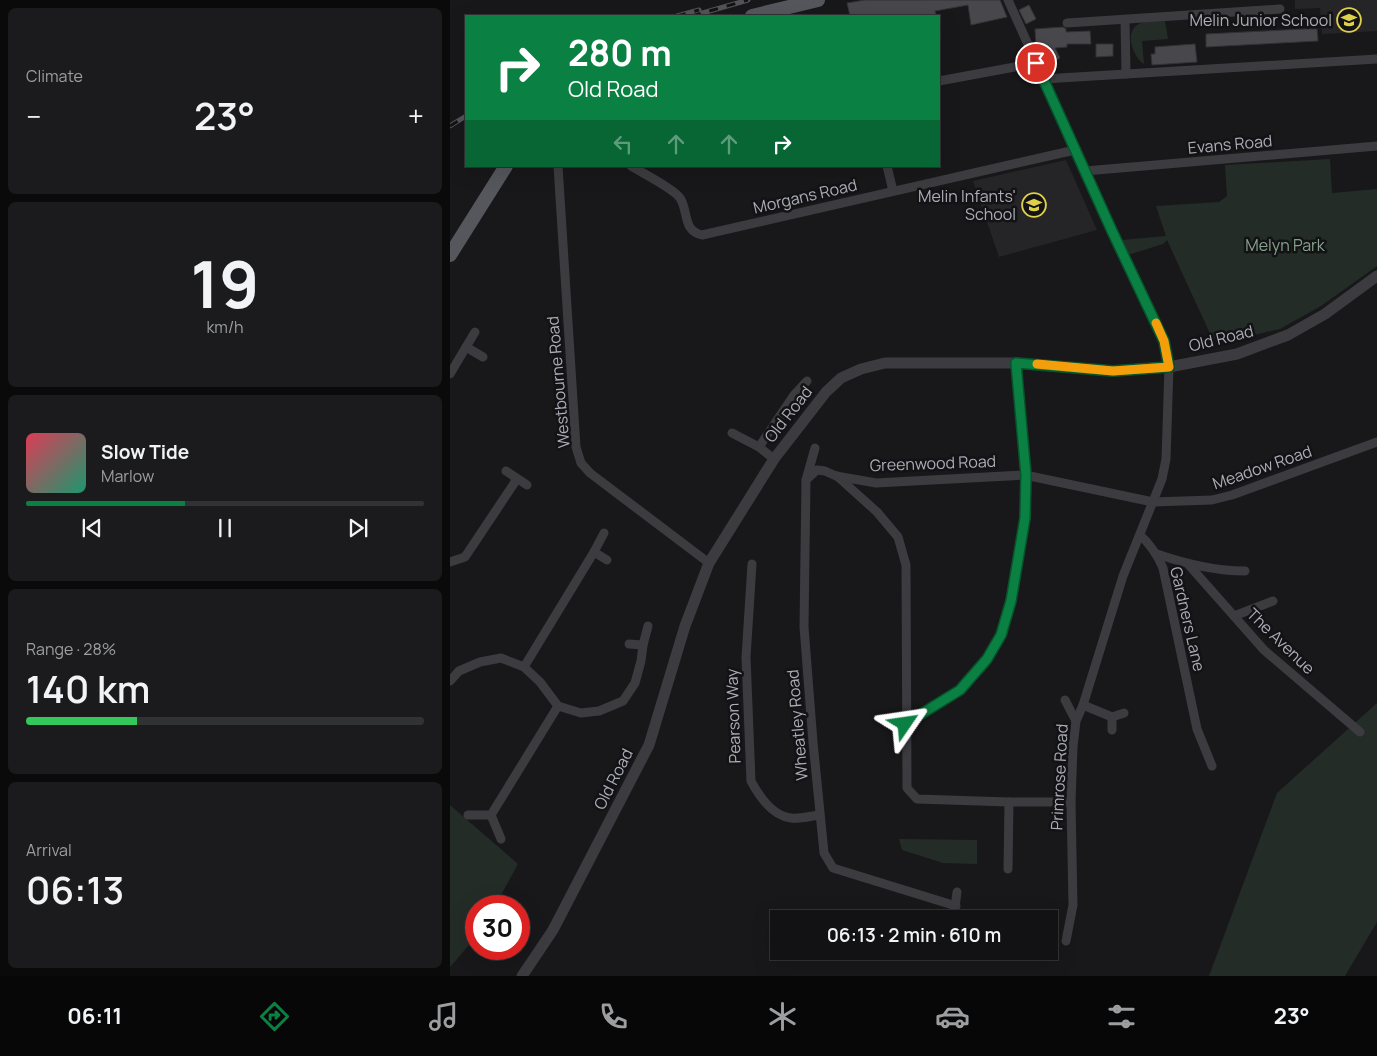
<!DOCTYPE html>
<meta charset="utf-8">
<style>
:root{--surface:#121214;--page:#1b1b1d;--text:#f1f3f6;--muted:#9c9ea0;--line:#313234;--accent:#0b8043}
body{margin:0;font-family:Manrope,sans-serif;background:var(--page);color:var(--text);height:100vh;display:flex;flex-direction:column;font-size:19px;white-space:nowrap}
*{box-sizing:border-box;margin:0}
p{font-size:16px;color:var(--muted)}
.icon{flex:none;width:28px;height:28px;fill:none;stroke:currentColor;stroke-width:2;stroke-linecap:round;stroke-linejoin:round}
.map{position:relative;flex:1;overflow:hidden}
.sheet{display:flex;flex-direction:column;gap:8px;padding:8px;background:#0a0a0b;width:450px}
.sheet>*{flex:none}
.hud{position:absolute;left:15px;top:15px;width:475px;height:152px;border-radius:0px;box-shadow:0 5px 20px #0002,0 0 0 1px var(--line);background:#0b8043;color:#fff;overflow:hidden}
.speed{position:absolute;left:15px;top:895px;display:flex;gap:10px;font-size:25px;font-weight:700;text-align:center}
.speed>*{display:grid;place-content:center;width:65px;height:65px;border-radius:50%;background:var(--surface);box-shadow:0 5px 20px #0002,0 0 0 1px var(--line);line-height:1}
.speed .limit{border:8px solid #d22;background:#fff;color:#111}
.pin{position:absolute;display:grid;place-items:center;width:42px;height:42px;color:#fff;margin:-21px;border:2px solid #fff;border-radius:50%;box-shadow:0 1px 5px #0007}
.me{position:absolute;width:55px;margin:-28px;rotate:58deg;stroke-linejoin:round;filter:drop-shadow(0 0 4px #0008)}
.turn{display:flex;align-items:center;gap:18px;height:105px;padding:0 20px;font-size:22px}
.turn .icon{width:65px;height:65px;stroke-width:2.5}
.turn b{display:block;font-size:35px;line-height:42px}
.lanes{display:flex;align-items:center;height:48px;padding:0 20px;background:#0003;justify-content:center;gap:25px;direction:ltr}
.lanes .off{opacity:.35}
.big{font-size:38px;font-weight:600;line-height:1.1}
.sheet .tile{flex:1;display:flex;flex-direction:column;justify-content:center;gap:8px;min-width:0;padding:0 18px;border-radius:8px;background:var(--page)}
.sheet .dial{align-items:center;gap:0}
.dial b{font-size:65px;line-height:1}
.song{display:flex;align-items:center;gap:15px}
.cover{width:60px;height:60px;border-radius:8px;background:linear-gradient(135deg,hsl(350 70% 55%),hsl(160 70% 35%))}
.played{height:5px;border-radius:2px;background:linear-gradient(90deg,var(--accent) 40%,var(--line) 40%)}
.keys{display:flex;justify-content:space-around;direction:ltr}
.heat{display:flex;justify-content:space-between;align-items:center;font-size:28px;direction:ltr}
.charge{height:8px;border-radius:4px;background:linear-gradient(90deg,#34c759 28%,var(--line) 0)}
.trip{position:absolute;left:320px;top:910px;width:288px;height:50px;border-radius:0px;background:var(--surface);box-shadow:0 5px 20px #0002,0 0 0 1px var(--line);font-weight:600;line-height:50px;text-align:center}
.tab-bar{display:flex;height:80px;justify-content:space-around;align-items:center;background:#070708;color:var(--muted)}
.tab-bar .icon{width:35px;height:35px}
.tab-bar .current{color:var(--accent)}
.tab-bar b{font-size:22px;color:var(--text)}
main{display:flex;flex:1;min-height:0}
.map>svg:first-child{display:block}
.built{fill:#252427}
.green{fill:#242c27}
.building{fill:#48484c;stroke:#333236}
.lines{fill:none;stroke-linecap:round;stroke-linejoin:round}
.minor{stroke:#3c3b40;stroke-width:9}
.tertiary{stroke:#3c3b40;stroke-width:11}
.primary{stroke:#56565d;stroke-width:14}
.rail-casing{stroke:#535359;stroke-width:5}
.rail{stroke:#131315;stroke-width:3;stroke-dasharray:9;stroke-linecap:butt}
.route-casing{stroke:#07532c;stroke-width:12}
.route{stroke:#0b8043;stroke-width:9}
.slow{stroke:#f59e0b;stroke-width:9}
.labels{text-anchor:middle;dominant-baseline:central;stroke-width:5;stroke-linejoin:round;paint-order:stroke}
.poi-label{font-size:16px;fill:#acadb8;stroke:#131315;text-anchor:end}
.street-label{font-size:16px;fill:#acadb8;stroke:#131315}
.park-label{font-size:16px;fill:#85a18d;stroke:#131315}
</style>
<main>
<section class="sheet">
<div class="tile"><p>Climate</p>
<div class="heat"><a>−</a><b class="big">23°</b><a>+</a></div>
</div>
<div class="tile dial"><b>19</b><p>km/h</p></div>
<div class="tile">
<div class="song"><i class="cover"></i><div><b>Slow Tide</b><p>Marlow</p></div></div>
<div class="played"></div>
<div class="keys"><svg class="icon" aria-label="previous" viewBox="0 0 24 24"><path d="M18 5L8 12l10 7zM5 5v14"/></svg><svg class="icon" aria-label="pause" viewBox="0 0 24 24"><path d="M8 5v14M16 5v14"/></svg><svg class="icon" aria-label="next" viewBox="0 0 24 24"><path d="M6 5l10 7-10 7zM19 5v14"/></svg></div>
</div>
<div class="tile"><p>Range · 28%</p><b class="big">140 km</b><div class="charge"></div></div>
<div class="tile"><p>Arrival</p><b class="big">06:13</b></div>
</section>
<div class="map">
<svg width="927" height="976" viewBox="0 0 927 976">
<rect width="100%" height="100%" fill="#18181a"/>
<g class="built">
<path d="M845 0H927V31L872 34 870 8 845 9Z"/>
<path d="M616 160 647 230 549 257 523 181Z"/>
</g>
<g class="green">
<path d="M715 21 718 39 692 41 694 64C684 58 674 34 687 25 694 20 707 22 715 21Z"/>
<path d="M880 159 882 193 927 189V266L871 306 830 329 799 336 767 340 762 338 717 240 713 244 678 255 672 240 716 236 706 206 769 202 777 196 775 165Z"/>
<path d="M927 703V922L895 976H759L827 793Z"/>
<path d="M0 805 68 864 45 906H26V937L0 967Z"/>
<path d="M449 839 527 840V864L493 863 452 850Z"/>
</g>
<g class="building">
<path d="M415 0H550L557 17 521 25 518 5 485 11 486 16H400L397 3Z"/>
<path d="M579 5 586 19 576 24 569 10Z"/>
<path d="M613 27 616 29V32L640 31 641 44H617V47L605 48 610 58 605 61 607 65 596 70 586 47 585 29Z"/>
<path d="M854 29H867L868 41 756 47V34Z"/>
<path d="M646 44H663V56L646 57Z"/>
<path d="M745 44 747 62 702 65 701 54H705V47Z"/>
</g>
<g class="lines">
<g class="minor">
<path d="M558 0 662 231 714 341 719 367 716 459 712 479 673 576 633 705 626 721 623 747 621 802 623 905 616 941"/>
<path d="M675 20 676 74"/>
<path d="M617 23 830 9"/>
<path d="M593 79 927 59"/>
<path d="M489 81 586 63"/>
<path d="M108 166 126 447 131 463 140 473 259 563"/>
<path d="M181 166C192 173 223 188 230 198 239 212 232 230 252 235L625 150"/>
<path d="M437 166 443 191"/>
<path d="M635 171 927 146"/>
<path d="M16 347 33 357"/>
<path d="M0 374 25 332"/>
<path d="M282 433 309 447 324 459"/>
<path d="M309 447 344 395 357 381"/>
<path d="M365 448 356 480 354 627 363 742 374 853 383 868 506 906"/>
<path d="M56 471 77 485"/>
<path d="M387 476 427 512 448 537 456 565 457 788 467 799 559 802H621"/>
<path d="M356 480 367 470 375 471 386 476 426 483 575 475 703 502 762 500 782 495 927 442"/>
<path d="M690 535C701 545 707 554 713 568L747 729 762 766"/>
<path d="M144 552 157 560"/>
<path d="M707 554C736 564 764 571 795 571"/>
<path d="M0 562 15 557 67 479"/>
<path d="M302 564 296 657 301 781C309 796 322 816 341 818 350 819 361 816 369 815"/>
<path d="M738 564 814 650 910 732"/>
<path d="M784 616 823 601"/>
<path d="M179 644 193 645"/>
<path d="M74 667 144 552 154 533"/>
<path d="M0 681 9 671 30 662 51 658 74 667 90 682 108 706 131 713 149 711 173 701 185 683 191 661 193 645 198 626"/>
<path d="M615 700 626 721"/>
<path d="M633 705 662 717V730"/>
<path d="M662 717 674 713"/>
<path d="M455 724 510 689 537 659 551 635 561 601 575 518V475L566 363"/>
<path d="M18 815H41L108 706"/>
<path d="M41 815 51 839"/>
<path d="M558 869 559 802"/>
<path d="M504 915 507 892"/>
</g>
<path class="tertiary" d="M72 976 103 930 199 745 235 626 259 563 324 459 376 392 391 378 411 369 435 363H566L663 371 719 367 787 354 838 335 875 314 927 276"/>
<g class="primary">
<path d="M302 16 368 0"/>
<path d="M0 255 56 166"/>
</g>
<g class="rail-casing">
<g id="rail">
<path d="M227 16 249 10"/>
<path d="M242 16 298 0"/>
<path d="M0 126 16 116"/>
</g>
</g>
<use href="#rail" class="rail"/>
</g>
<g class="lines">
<g class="route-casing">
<path id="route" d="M455 724 510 690 537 659 551 635 561 601 575 518 576 475 566 363 663 371 719 367 714 341 662 231 586 63"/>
</g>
<use href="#route" class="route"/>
<path class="slow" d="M587 364 663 371 719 367 714 341 706 323"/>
</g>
<defs>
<g id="school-ring" transform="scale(1.25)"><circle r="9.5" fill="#131315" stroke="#dfd04b" stroke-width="1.5"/><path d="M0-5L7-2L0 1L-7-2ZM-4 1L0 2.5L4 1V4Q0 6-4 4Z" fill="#dfd04b"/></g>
</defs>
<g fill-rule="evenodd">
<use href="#school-ring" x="899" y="20"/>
<use href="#school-ring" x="584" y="205"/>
</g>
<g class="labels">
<g class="poi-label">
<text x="882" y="20">Melin Junior School</text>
<text x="566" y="196">Melin Infants'<tspan x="566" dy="18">School</tspan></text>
</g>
<g class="street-label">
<text transform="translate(780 144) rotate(-5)">Evans Road</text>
<text transform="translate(355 196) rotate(-13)">Morgans Road</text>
<text transform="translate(771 338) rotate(-14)">Old Road</text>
<text transform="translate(108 382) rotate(-95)">Westbourne Road</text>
<text transform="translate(338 414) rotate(-52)">Old Road</text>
<text transform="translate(483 463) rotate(-2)">Greenwood Road</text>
<text transform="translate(812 467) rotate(-19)">Meadow Road</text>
<text transform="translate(738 619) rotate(77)">Gardners Lane</text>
<text transform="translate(831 641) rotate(44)">The Avenue</text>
<text transform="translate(283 716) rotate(-92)">Pearson Way</text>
<text transform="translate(347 725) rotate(-95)">Wheatley Road</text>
<text transform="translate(609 777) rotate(-87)">Primrose Road</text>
<text transform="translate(163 779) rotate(-63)">Old Road</text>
</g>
<g class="park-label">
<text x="835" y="245">Melyn Park</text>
</g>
</g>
</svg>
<div class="speed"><div class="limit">30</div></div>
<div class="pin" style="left:586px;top:63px;background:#d93025"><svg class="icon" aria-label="arrive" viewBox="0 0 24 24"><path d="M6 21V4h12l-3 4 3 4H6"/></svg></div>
<svg class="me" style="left:455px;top:724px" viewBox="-20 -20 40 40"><path d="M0-17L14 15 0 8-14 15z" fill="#0b8043" stroke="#fff" stroke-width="4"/></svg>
<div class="trip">06:13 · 2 min · 610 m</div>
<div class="hud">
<div class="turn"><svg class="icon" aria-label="right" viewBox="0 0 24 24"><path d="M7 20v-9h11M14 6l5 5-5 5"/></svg><div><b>280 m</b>Old Road</div></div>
<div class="lanes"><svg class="icon off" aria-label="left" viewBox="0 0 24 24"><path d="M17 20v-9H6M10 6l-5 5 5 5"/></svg><svg class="icon off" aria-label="ahead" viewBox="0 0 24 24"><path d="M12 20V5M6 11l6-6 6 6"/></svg><svg class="icon off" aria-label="ahead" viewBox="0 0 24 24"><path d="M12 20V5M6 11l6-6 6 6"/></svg><svg class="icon" aria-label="right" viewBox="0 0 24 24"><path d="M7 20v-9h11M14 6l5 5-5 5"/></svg></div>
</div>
</div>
</main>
<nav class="tab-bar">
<b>06:11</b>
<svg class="icon current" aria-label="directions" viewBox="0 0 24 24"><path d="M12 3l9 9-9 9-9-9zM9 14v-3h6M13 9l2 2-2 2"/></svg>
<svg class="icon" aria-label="music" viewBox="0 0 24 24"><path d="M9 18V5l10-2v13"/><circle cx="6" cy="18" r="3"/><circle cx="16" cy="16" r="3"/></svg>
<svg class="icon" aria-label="phone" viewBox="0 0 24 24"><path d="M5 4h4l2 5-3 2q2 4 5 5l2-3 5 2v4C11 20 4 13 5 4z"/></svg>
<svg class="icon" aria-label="climate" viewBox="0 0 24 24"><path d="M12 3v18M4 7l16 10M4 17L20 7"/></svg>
<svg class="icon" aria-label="car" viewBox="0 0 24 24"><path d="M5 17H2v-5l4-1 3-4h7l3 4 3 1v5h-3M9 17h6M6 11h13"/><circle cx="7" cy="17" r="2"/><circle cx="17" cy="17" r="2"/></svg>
<svg class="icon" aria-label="filters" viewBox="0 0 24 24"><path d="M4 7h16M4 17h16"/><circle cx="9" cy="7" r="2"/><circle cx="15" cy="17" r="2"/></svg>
<b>23°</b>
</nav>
